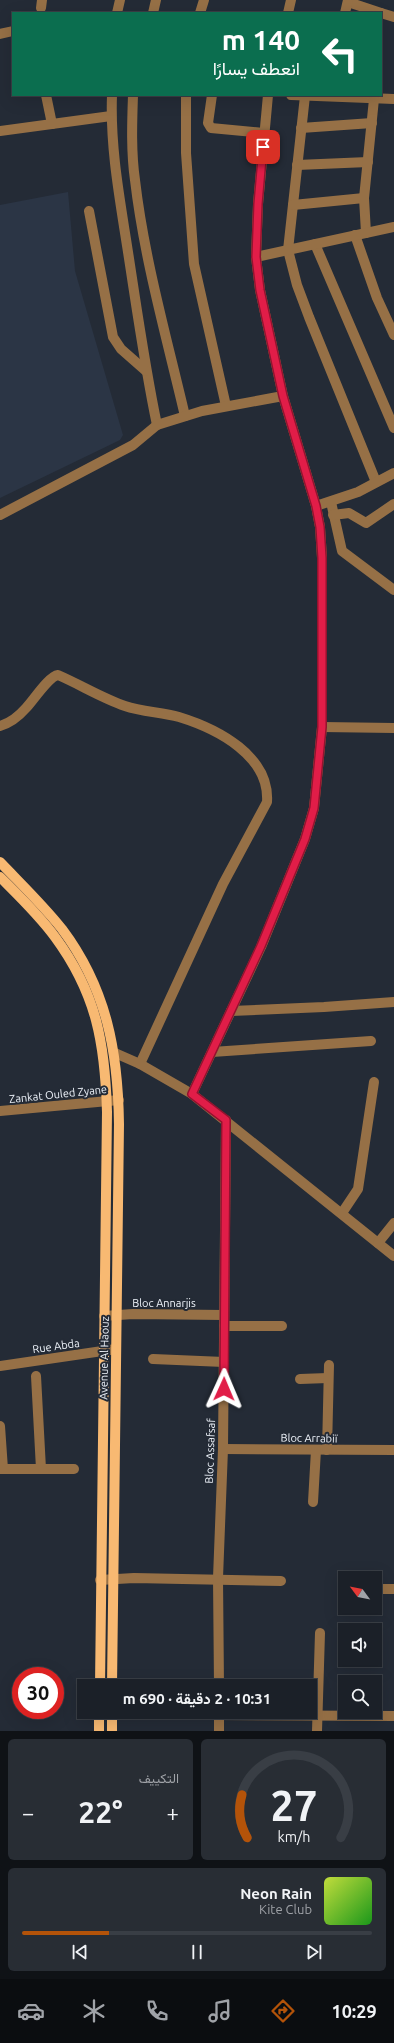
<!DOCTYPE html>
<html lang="ar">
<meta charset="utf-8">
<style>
:root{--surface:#1b2028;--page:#282d34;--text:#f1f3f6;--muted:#a0a3a8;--line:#393e45;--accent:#b45309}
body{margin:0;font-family:Ubuntu,Vazirmatn,sans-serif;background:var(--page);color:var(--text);direction:rtl;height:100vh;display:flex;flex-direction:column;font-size:15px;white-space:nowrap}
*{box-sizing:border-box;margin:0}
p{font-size:13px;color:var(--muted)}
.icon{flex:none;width:22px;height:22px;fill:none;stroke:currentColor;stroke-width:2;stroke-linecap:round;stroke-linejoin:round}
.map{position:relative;height:1731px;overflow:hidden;direction:ltr}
.details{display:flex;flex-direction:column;gap:8px;padding:8px;background:#0f1216;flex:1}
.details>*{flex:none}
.banner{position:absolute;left:12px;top:12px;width:370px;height:84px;border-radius:0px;box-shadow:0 4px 16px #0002,0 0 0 1px var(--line);direction:rtl;background:#0b6e4f;color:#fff;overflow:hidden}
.needle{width:26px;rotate:302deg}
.buttons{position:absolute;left:338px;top:1571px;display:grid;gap:8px}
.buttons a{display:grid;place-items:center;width:44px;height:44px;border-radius:0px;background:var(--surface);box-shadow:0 4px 16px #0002,0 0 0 1px var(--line);font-size:20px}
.speed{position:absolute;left:12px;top:1667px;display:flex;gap:8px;font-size:20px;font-weight:700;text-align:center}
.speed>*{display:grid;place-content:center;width:52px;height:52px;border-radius:50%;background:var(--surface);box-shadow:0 4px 16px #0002,0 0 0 1px var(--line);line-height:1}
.speed .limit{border:6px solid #d22;background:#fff;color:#111}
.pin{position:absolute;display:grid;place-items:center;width:34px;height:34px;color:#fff;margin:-17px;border-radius:8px;box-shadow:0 2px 6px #0006}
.me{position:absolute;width:44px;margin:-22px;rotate:1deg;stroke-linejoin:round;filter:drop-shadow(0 0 3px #0008)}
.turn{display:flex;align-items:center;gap:14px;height:84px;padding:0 16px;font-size:18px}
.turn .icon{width:52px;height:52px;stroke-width:2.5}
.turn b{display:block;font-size:28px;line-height:34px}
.big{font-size:30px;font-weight:700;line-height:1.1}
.details .widget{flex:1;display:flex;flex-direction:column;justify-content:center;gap:6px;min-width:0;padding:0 14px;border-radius:6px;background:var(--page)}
.details .dial{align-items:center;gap:0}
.dial svg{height:104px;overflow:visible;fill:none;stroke:var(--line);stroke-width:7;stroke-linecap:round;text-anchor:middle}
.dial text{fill:var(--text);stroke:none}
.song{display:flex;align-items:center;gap:12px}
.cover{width:48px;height:48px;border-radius:6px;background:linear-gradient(135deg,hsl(70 70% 55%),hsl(120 70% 35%))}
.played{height:4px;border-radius:2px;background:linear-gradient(90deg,var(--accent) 25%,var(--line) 25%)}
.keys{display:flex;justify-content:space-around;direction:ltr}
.heat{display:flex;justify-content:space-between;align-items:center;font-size:22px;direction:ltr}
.details .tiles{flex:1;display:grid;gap:8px;grid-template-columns:1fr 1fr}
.widget:last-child{grid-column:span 2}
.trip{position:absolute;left:77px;top:1679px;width:240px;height:40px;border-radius:0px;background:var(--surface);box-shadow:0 4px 16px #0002,0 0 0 1px var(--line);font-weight:700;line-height:40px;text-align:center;direction:rtl}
.tab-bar{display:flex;height:64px;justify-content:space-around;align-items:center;background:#0b0d10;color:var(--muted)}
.tab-bar .icon{width:28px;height:28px}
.tab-bar .on{color:var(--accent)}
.tab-bar b{font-size:18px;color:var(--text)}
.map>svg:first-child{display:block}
.built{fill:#2b3545}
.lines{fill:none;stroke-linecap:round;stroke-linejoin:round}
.minor{stroke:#967046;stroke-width:10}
.major{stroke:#f8b972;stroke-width:10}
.route-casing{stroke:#92132f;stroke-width:10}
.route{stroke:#e11d48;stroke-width:7}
.labels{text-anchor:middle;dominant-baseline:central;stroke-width:4;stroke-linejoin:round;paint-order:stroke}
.street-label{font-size:11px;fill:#eff4fb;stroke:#242b36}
</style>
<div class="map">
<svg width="394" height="1731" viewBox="0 0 394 1731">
<rect width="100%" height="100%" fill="#242b36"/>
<path class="built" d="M68 192 75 271 123 435 120 440 0 498V205Z"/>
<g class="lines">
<g class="minor">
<path d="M348 2 381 13"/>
<path d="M41 8 42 0"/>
<path d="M117 13 120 0"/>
<path d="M153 13 156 0"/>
<path d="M200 13 204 0"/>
<path d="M288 13 291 0"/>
<path d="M345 13 348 0"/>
<path d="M381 13 394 17"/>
<path d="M0 34 13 31"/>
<path d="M46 95 52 124"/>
<path d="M112 95C110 148 120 200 128 252 137 310 145 368 157 425"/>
<path d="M133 95C132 123 131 152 135 180 144 258 167 339 185 416"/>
<path d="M186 95V153L194 264 226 406"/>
<path d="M212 95 208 123 211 128 264 133"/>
<path d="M291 95 394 99"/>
<path d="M305 96 288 250 297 285 309 317 376 482"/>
<path d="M301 128 372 123"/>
<path d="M0 131 111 116"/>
<path d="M297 165 368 162"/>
<path d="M293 205 364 198"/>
<path d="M89 211 113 337 121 349 146 371"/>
<path d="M366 233 364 198 374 99"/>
<path d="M355 235 377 298 394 335"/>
<path d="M315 244 394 428"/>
<path d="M256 257 394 227"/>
<path d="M331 502 342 551 394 590"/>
<path d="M316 506 358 492 394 473"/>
<path d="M0 515 133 445 157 425 202 411 283 396"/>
<path d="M333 515 349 513 366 523 394 504"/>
<path d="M0 726C10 723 19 716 26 708 33 701 49 676 58 675 81 685 102 698 125 706 142 712 162 712 179 717 218 729 270 756 267 802L223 884 140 1064"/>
<path d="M322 727 394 728"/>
<path d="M231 1011 324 1007 394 1002"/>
<path d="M212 1052 371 1041"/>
<path d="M115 1053 140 1064 192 1094 394 1256"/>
<path d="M192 1094 261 947 305 839 314 808 322 727V558L320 527 316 506 283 396 260 290 256 257 258 204 268 95"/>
<path d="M0 1111 119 1100"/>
<path d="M342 1213 358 1189 374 1082"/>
<path d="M378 1243 394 1223"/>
<path d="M104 1316 133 1314 224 1315"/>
<path d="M224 1326H282"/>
<path d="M153 1359 224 1362"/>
<path d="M0 1366 116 1349"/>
<path d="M36 1376 41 1469"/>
<path d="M300 1379 328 1378"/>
<path d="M0 1426 3 1469"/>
<path d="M223 1449 394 1450"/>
<path d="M327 1450 329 1365"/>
<path d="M0 1469H74"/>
<path d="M313 1502 316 1450"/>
<path d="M100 1580 134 1578 281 1581"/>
<path d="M375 1589H394"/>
<path d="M219 1686 218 1578 223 1449 226 1120"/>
<path d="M219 1715 394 1716"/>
<path d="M219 1731V1712"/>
<path d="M317 1731 320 1633"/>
</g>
<g class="major">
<path d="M0 862C21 884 43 905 62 929 107 989 118 1052 119 1124L112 1686"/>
<path d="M0 877C19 896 39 915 55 937 97 994 105 1044 107 1112L100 1686"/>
<path d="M99 1731V1712"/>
<path d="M112 1731V1712"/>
</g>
</g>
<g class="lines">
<g class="route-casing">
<path id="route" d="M224 1389 226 1120 192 1094 261 946 305 839 314 808 322 727V558L320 527 316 506 283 396 260 290 256 257 258 204 263 147"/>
</g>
<use href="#route" class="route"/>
</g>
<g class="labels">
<g class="street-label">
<text transform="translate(58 1094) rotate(-6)">Zankat Ouled Zyane</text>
<text x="164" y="1303">Bloc Annarjis</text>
<text transform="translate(56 1346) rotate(-8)">Rue Abda</text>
<text transform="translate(104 1358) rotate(-89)">Avenue Al Haouz</text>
<text transform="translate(309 1438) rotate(1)">Bloc Arrabiï</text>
<text transform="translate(210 1451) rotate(-88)">Bloc Assafsaf</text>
</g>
</g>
</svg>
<div class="buttons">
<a><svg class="needle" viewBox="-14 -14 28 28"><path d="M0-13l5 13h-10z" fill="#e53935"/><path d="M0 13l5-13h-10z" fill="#a0a3a8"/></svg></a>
<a><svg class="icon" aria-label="sound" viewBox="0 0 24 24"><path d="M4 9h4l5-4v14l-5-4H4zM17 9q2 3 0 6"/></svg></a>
<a><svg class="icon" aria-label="search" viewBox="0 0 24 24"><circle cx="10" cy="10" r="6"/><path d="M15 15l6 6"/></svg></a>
</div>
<div class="speed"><div class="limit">30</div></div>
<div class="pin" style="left:263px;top:147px;background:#d93025"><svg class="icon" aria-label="arrive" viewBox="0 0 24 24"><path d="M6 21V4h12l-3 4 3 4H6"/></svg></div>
<svg class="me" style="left:224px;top:1389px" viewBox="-20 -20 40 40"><path d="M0-17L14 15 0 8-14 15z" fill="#e11d48" stroke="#fff" stroke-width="4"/></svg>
<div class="trip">10:31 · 2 دقيقة · 690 m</div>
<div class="banner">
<div class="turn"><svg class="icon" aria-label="left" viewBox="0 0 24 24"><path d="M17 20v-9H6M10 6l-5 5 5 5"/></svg><div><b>140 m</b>انعطف يسارًا</div></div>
</div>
</div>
<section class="details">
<div class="tiles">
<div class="widget dial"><svg viewBox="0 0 100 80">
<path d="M14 69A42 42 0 1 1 86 69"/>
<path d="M14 69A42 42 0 0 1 10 36" stroke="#b45309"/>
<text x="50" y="56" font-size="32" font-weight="700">27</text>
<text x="50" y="72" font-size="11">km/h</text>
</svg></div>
<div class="widget"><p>التكييف</p>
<div class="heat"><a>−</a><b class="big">22°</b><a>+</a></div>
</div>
<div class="widget">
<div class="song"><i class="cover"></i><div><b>Neon Rain</b><p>Kite Club</p></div></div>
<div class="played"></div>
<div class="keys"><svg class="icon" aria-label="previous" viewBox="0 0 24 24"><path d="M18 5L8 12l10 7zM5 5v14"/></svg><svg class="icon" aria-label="pause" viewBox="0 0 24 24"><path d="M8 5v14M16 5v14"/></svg><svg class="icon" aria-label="next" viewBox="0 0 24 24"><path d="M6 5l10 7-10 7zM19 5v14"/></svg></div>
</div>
</div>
</section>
<nav class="tab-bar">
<b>10:29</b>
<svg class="icon on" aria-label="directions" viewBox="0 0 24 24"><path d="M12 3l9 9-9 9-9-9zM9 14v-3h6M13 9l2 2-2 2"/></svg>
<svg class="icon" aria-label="music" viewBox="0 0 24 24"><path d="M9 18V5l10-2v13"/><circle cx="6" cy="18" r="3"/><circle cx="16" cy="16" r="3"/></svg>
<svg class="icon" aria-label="phone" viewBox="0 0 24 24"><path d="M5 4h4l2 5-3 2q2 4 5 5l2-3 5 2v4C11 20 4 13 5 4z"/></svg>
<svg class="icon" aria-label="climate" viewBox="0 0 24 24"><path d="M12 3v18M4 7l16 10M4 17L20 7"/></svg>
<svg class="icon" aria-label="car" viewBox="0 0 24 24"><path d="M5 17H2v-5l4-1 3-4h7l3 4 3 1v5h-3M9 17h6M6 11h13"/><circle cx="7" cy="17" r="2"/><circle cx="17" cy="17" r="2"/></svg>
</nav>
